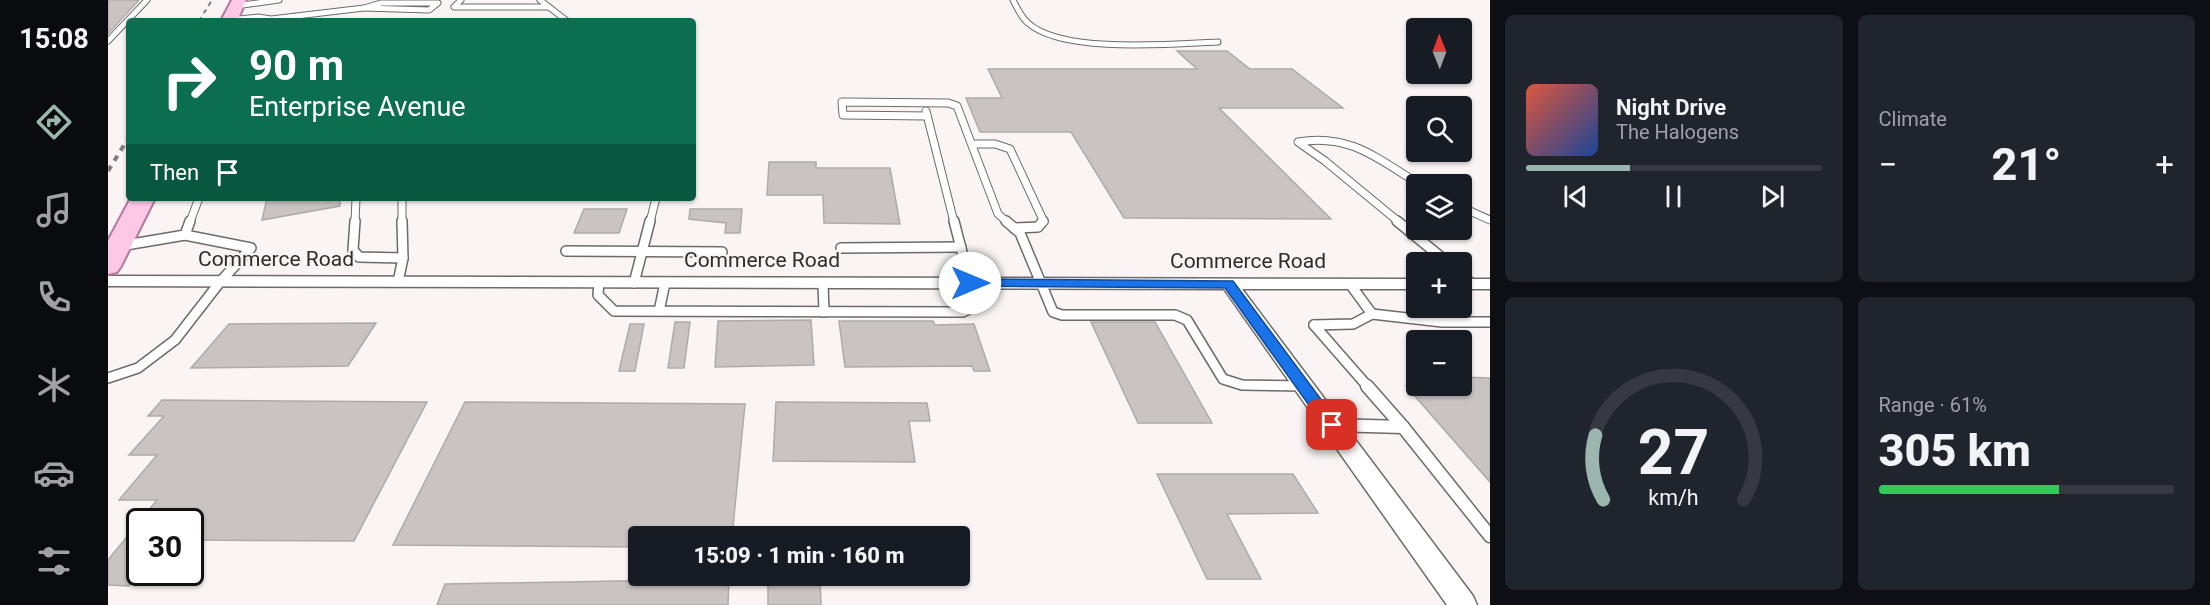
<!DOCTYPE html>
<meta charset="utf-8">
<style>
:root{--surface:#171b24;--page:#20242c;--text:#f1f3f6;--muted:#9ea1a6;--line:#363941;--accent:#9ab6ae}
body{margin:0;font-family:Roboto,sans-serif;background:var(--page);color:var(--text);height:100vh;display:flex;flex-direction:column;font-size:22px;white-space:nowrap}
*{box-sizing:border-box;margin:0}
p{font-size:20px;color:var(--muted)}
.icon{flex:none;width:33px;height:33px;fill:none;stroke:currentColor;stroke-width:2;stroke-linecap:round;stroke-linejoin:round}
.map{position:relative;flex:1;overflow:hidden}
.panel{display:flex;flex-direction:column;gap:15px;padding:15px;background:#0d0f14;width:720px}
.panel>*{flex:none}
.hud{position:absolute;left:18px;top:18px;width:570px;height:183px;border-radius:6px;box-shadow:0 2px 4px #0004;background:#0b6e4f;color:#fff;overflow:hidden}
.needle{width:39px;rotate:359deg}
.buttons{position:absolute;left:1298px;top:18px;display:grid;gap:12px}
.buttons a{display:grid;place-items:center;width:66px;height:66px;border-radius:6px;background:var(--surface);box-shadow:0 2px 4px #0004;font-size:30px}
.speed{position:absolute;left:18px;top:508px;display:flex;gap:12px;font-size:30px;font-weight:700;text-align:center}
.speed>*{display:grid;place-content:center;width:78px;height:78px;border-radius:50%;background:var(--surface);box-shadow:0 2px 4px #0004;line-height:1}
.speed .limit{border:3px solid #111;border-radius:9px;background:#fff;color:#111}
.pin{position:absolute;display:grid;place-items:center;width:51px;height:51px;color:#fff;margin:-26px;border-radius:12px;box-shadow:0 3px 9px #0006}
.me{position:absolute;width:66px;margin:-33px;rotate:90deg;stroke-linejoin:round;filter:drop-shadow(0 0 4px #0008)}
.turn{display:flex;align-items:center;gap:21px;height:126px;padding:0 24px;font-size:27px}
.turn .icon{width:78px;height:78px;stroke-width:2.5}
.turn b{display:block;font-size:42px;line-height:51px}
.then{display:flex;align-items:center;height:57px;padding:0 24px;background:#0003;gap:12px;font-size:22px}
.big{font-size:45px;font-weight:800;line-height:1.1}
.panel .tile{flex:1;display:flex;flex-direction:column;justify-content:center;gap:9px;min-width:0;padding:0 21px;border-radius:9px;background:var(--page)}
.panel .dial{align-items:center;gap:0}
.dial svg{height:156px;overflow:visible;fill:none;stroke:var(--line);stroke-width:7;stroke-linecap:round;text-anchor:middle}
.dial text{fill:var(--text);stroke:none}
.song{display:flex;align-items:center;gap:18px}
.cover{width:72px;height:72px;border-radius:9px;background:linear-gradient(135deg,hsl(10 70% 55%),hsl(220 70% 35%))}
.played{height:6px;border-radius:3px;background:linear-gradient(90deg,var(--accent) 35%,var(--line) 35%)}
.keys{display:flex;justify-content:space-around;direction:ltr}
.heat{display:flex;justify-content:space-between;align-items:center;font-size:33px;direction:ltr}
.charge{height:9px;border-radius:4px;background:linear-gradient(90deg,#34c759 61%,var(--line) 0)}
.panel .tiles{flex:1;display:grid;gap:15px;grid-template-columns:repeat(2,1fr)}
.trip{position:absolute;left:520px;top:526px;width:342px;height:60px;border-radius:6px;background:var(--surface);box-shadow:0 2px 4px #0004;font-weight:800;line-height:60px;text-align:center}
main{display:flex;flex:1;min-height:0}
.dock{display:flex;flex-direction:column;width:108px;justify-content:space-around;align-items:center;background:#090b0e;color:var(--muted)}
.dock .icon{width:42px;height:42px}
.dock .active{color:var(--accent)}
.dock b{font-size:27px;color:var(--text)}
.map>svg:first-child{display:block}
.building{fill:#c9c4c2;stroke:#afaaa8;stroke-width:1.5}
.lines{fill:none;stroke-linecap:round;stroke-linejoin:round}
.lane-far3-casing{stroke:#6f6a6a;stroke-width:7}
.lane-far2-casing{stroke:#6f6a6a;stroke-width:9}
.lane-far1-casing{stroke:#6f6a6a;stroke-width:12}
.lane-casing{stroke:#6f6a6a;stroke-width:15}
.street-casing{stroke:#6f6a6a;stroke-width:3}
.primary-casing{stroke:#b3799a;stroke-width:4}
.lane-far3{stroke:#fff;stroke-width:5}
.lane-far2{stroke:#fff;stroke-width:7}
.lane-far1{stroke:#fff;stroke-width:9}
.lane{stroke:#fff;stroke-width:12}
.street{fill:#fff;fill-rule:evenodd}
.primary{fill:#fcc8e6;fill-rule:evenodd}
.rail-far1{stroke:#827e7e;stroke-width:2;stroke-dasharray:4.5 4.5;stroke-linecap:butt}
.rail{stroke:#827e7e;stroke-width:4;stroke-dasharray:6 6;stroke-linecap:butt}
.route{fill:#1a73e8;stroke:#114b97;stroke-width:1.5}
.labels{text-anchor:middle;dominant-baseline:central;stroke-width:4.5;stroke-linejoin:round;paint-order:stroke}
.street-label{font-size:21px;fill:#2e2c2c;stroke:#faf4f4}
</style>
<main>
<nav class="dock">
<b>15:08</b>
<svg class="icon active" aria-label="directions" viewBox="0 0 24 24"><path d="M12 3l9 9-9 9-9-9zM9 14v-3h6M13 9l2 2-2 2"/></svg>
<svg class="icon" aria-label="music" viewBox="0 0 24 24"><path d="M9 18V5l10-2v13"/><circle cx="6" cy="18" r="3"/><circle cx="16" cy="16" r="3"/></svg>
<svg class="icon" aria-label="phone" viewBox="0 0 24 24"><path d="M5 4h4l2 5-3 2q2 4 5 5l2-3 5 2v4C11 20 4 13 5 4z"/></svg>
<svg class="icon" aria-label="climate" viewBox="0 0 24 24"><path d="M12 3v18M4 7l16 10M4 17L20 7"/></svg>
<svg class="icon" aria-label="car" viewBox="0 0 24 24"><path d="M5 17H2v-5l4-1 3-4h7l3 4 3 1v5h-3M9 17h6M6 11h13"/><circle cx="7" cy="17" r="2"/><circle cx="17" cy="17" r="2"/></svg>
<svg class="icon" aria-label="filters" viewBox="0 0 24 24"><path d="M4 7h16M4 17h16"/><circle cx="9" cy="7" r="2"/><circle cx="15" cy="17" r="2"/></svg>
</nav>
<div class="map">
<svg width="1382" height="605" viewBox="0 0 1382 605">
<rect width="100%" height="100%" fill="#faf4f4"/>
<g class="building">
<path d="M0 0H31L0 34Z"/>
<path d="M1069 51H1119L1142 69H1184L1235 108H1111L1223 219 1016 218 963 132H872L858 98H894L880 69H1089Z"/>
<path d="M661 162H708V168H782L792 224 716 223 715 195H659Z"/>
<path d="M159 198H232V206L154 220Z"/>
<path d="M476 209H519L511 233H466Z"/>
<path d="M582 209H634L632 233H617L618 223 581 219Z"/>
<path d="M703 320 706 365 607 367 610 321Z"/>
<path d="M731 321H825L827 325 866 324 882 371H866L864 366 737 367Z"/>
<path d="M567 322H582L576 368H560Z"/>
<path d="M983 322H1047L1104 423H1030Z"/>
<path d="M268 323 240 366 83 368 121 324Z"/>
<path d="M522 324H536L527 371H511Z"/>
<path d="M1353 377 1382 378V482L1298 386H1353Z"/>
<path d="M54 400 319 402 246 541 82 540V522H32V572L21 586 0 585V560L49 500H11L49 455H21L56 416H40Z"/>
<path d="M357 402 637 404 624 537H531V547L285 545Z"/>
<path d="M668 402 819 403 822 421H801L807 462 665 461Z"/>
<path d="M1049 474H1185L1210 513 1119 514 1153 579H1099Z"/>
<path d="M660 578H712L713 605H660Z"/>
<path d="M621 579 620 605H329L337 584Z"/>
</g>
<g class="lines">
<g class="lane-far3-casing">
<g id="lane-far3">
<path d="M353 0 346 7H441"/>
<path d="M432 0 459 21"/>
<path d="M905 0C909 8 913 17 920 23 954 54 1065 44 1110 42"/>
<path d="M273 3H330L321 10 256 8Z"/>
<path d="M127 6 171 0"/>
<path d="M121 20 150 17 163 19 256 8"/>
<path d="M0 41 39 0"/>
</g>
</g>
<g class="lane-far2-casing">
<g id="lane-far2">
<path d="M818 111 846 222"/>
<path d="M819 116 735 115 734 102 840 103 849 106 890 214 899 222"/>
<path d="M864 144H887L902 149 936 222"/>
<path d="M294 198V222"/>
<path d="M1353 207 1382 220"/>
<path d="M82 222 91 198"/>
<path d="M247 222 248 198"/>
<path d="M542 222 548 198"/>
<path d="M1291 222 1217 161 1190 142C1242 133 1270 159 1311 184"/>
</g>
</g>
<g class="lane-far1-casing">
<g id="lane-far1">
<path d="M247 221 245 250 251 257 295 258"/>
<path d="M846 221 862 283"/>
<path d="M898 221 912 233 945 312 954 315H1067L1079 320 1115 379 1134 385 1196 386"/>
<path d="M1289 221 1339 262"/>
<path d="M906 228 930 227 935 221"/>
<path d="M12 246 77 235 82 221"/>
<path d="M733 248 853 247"/>
<path d="M458 251 614 252"/>
<path d="M1353 275 1364 284"/>
<path d="M290 282 295 258 294 221"/>
<path d="M491 282 490 295 506 311 855 312 867 306 876 283"/>
<path d="M526 283 542 221"/>
<path d="M715 283 716 312"/>
<path d="M551 311 557 283"/>
<path d="M1264 314 1334 322H1382"/>
<path d="M1206 325 1261 388"/>
<path d="M1206 325 1245 324 1264 314 1242 284"/>
<path d="M0 378 30 368 67 340 112 282 143 248 77 235"/>
</g>
</g>
<g class="lane-casing">
<g id="lane">
<path d="M1259 386 1295 427"/>
<path d="M1224 425 1295 427 1382 536"/>
</g>
</g>
<g class="street-casing">
<g id="street">
<path d="M0 276 1308 279V289H1134L1365 596 1369 605H1339L1116 289 0 286Z"/>
<rect x="1353" y="279" width="29" height="10"/>
</g>
</g>
<g class="primary-casing">
<g id="primary">
<path d="M124 0H138L129 21H113Z"/>
<path d="M23 198H47L13 266 9 272 0 274V241Z"/>
</g>
</g>
<use href="#lane-far3" class="lane-far3"/>
<use href="#lane-far2" class="lane-far2"/>
<use href="#lane-far1" class="lane-far1"/>
<use href="#lane" class="lane"/>
<use href="#street" class="street"/>
<use href="#primary" class="primary"/>
<path class="rail-far1" d="M91 21 104 0"/>
<path class="rail" d="M0 171 21 137"/>
</g>
<path class="route" d="M862 279 1125 281 1232 425 1229 429H1218L1117 288 857 286 855 283 857 280Z"/>
<g class="labels">
<g class="street-label">
<text x="168" y="259">Commerce Road</text>
<text x="654" y="260">Commerce Road</text>
<text x="1140" y="261">Commerce Road</text>
</g>
</g>
</svg>
<div class="buttons">
<a><svg class="needle" viewBox="-14 -14 28 28"><path d="M0-13l5 13h-10z" fill="#e53935"/><path d="M0 13l5-13h-10z" fill="#9ea1a6"/></svg></a>
<a><svg class="icon" aria-label="search" viewBox="0 0 24 24"><circle cx="10" cy="10" r="6"/><path d="M15 15l6 6"/></svg></a>
<a><svg class="icon" aria-label="layers" viewBox="0 0 24 24"><path d="M12 4l9 5-9 5-9-5zM3 14l9 5 9-5"/></svg></a>
<a>+</a>
<a>−</a>
</div>
<div class="speed"><div class="limit">30</div></div>
<div class="pin" style="left:1224px;top:425px;background:#d93025"><svg class="icon" aria-label="arrive" viewBox="0 0 24 24"><path d="M6 21V4h12l-3 4 3 4H6"/></svg></div>
<svg class="me" style="left:862px;top:283px" viewBox="-20 -20 40 40"><circle r="19" fill="#fff"/><path d="M0-13L10 11 0 6-10 11z" fill="#1a73e8"/></svg>
<div class="trip">15:09 · 1 min · 160 m</div>
<div class="hud">
<div class="turn"><svg class="icon" aria-label="right" viewBox="0 0 24 24"><path d="M7 20v-9h11M14 6l5 5-5 5"/></svg><div><b>90 m</b>Enterprise Avenue</div></div>
<div class="then">Then<svg class="icon" aria-label="arrive" viewBox="0 0 24 24"><path d="M6 21V4h12l-3 4 3 4H6"/></svg></div>
</div>
</div>
<section class="panel">
<div class="tiles">
<div class="tile">
<div class="song"><i class="cover"></i><div><b>Night Drive</b><p>The Halogens</p></div></div>
<div class="played"></div>
<div class="keys"><svg class="icon" aria-label="previous" viewBox="0 0 24 24"><path d="M18 5L8 12l10 7zM5 5v14"/></svg><svg class="icon" aria-label="pause" viewBox="0 0 24 24"><path d="M8 5v14M16 5v14"/></svg><svg class="icon" aria-label="next" viewBox="0 0 24 24"><path d="M6 5l10 7-10 7zM19 5v14"/></svg></div>
</div>
<div class="tile"><p>Climate</p>
<div class="heat"><a>−</a><b class="big">21°</b><a>+</a></div>
</div>
<div class="tile dial"><svg viewBox="0 0 100 80">
<path d="M14 69A42 42 0 1 1 86 69"/>
<path d="M14 69A42 42 0 0 1 10 36" stroke="#9ab6ae"/>
<text x="50" y="56" font-size="32" font-weight="700">27</text>
<text x="50" y="72" font-size="11">km/h</text>
</svg></div>
<div class="tile"><p>Range · 61%</p><b class="big">305 km</b><div class="charge"></div></div>
</div>
</section>
</main>
